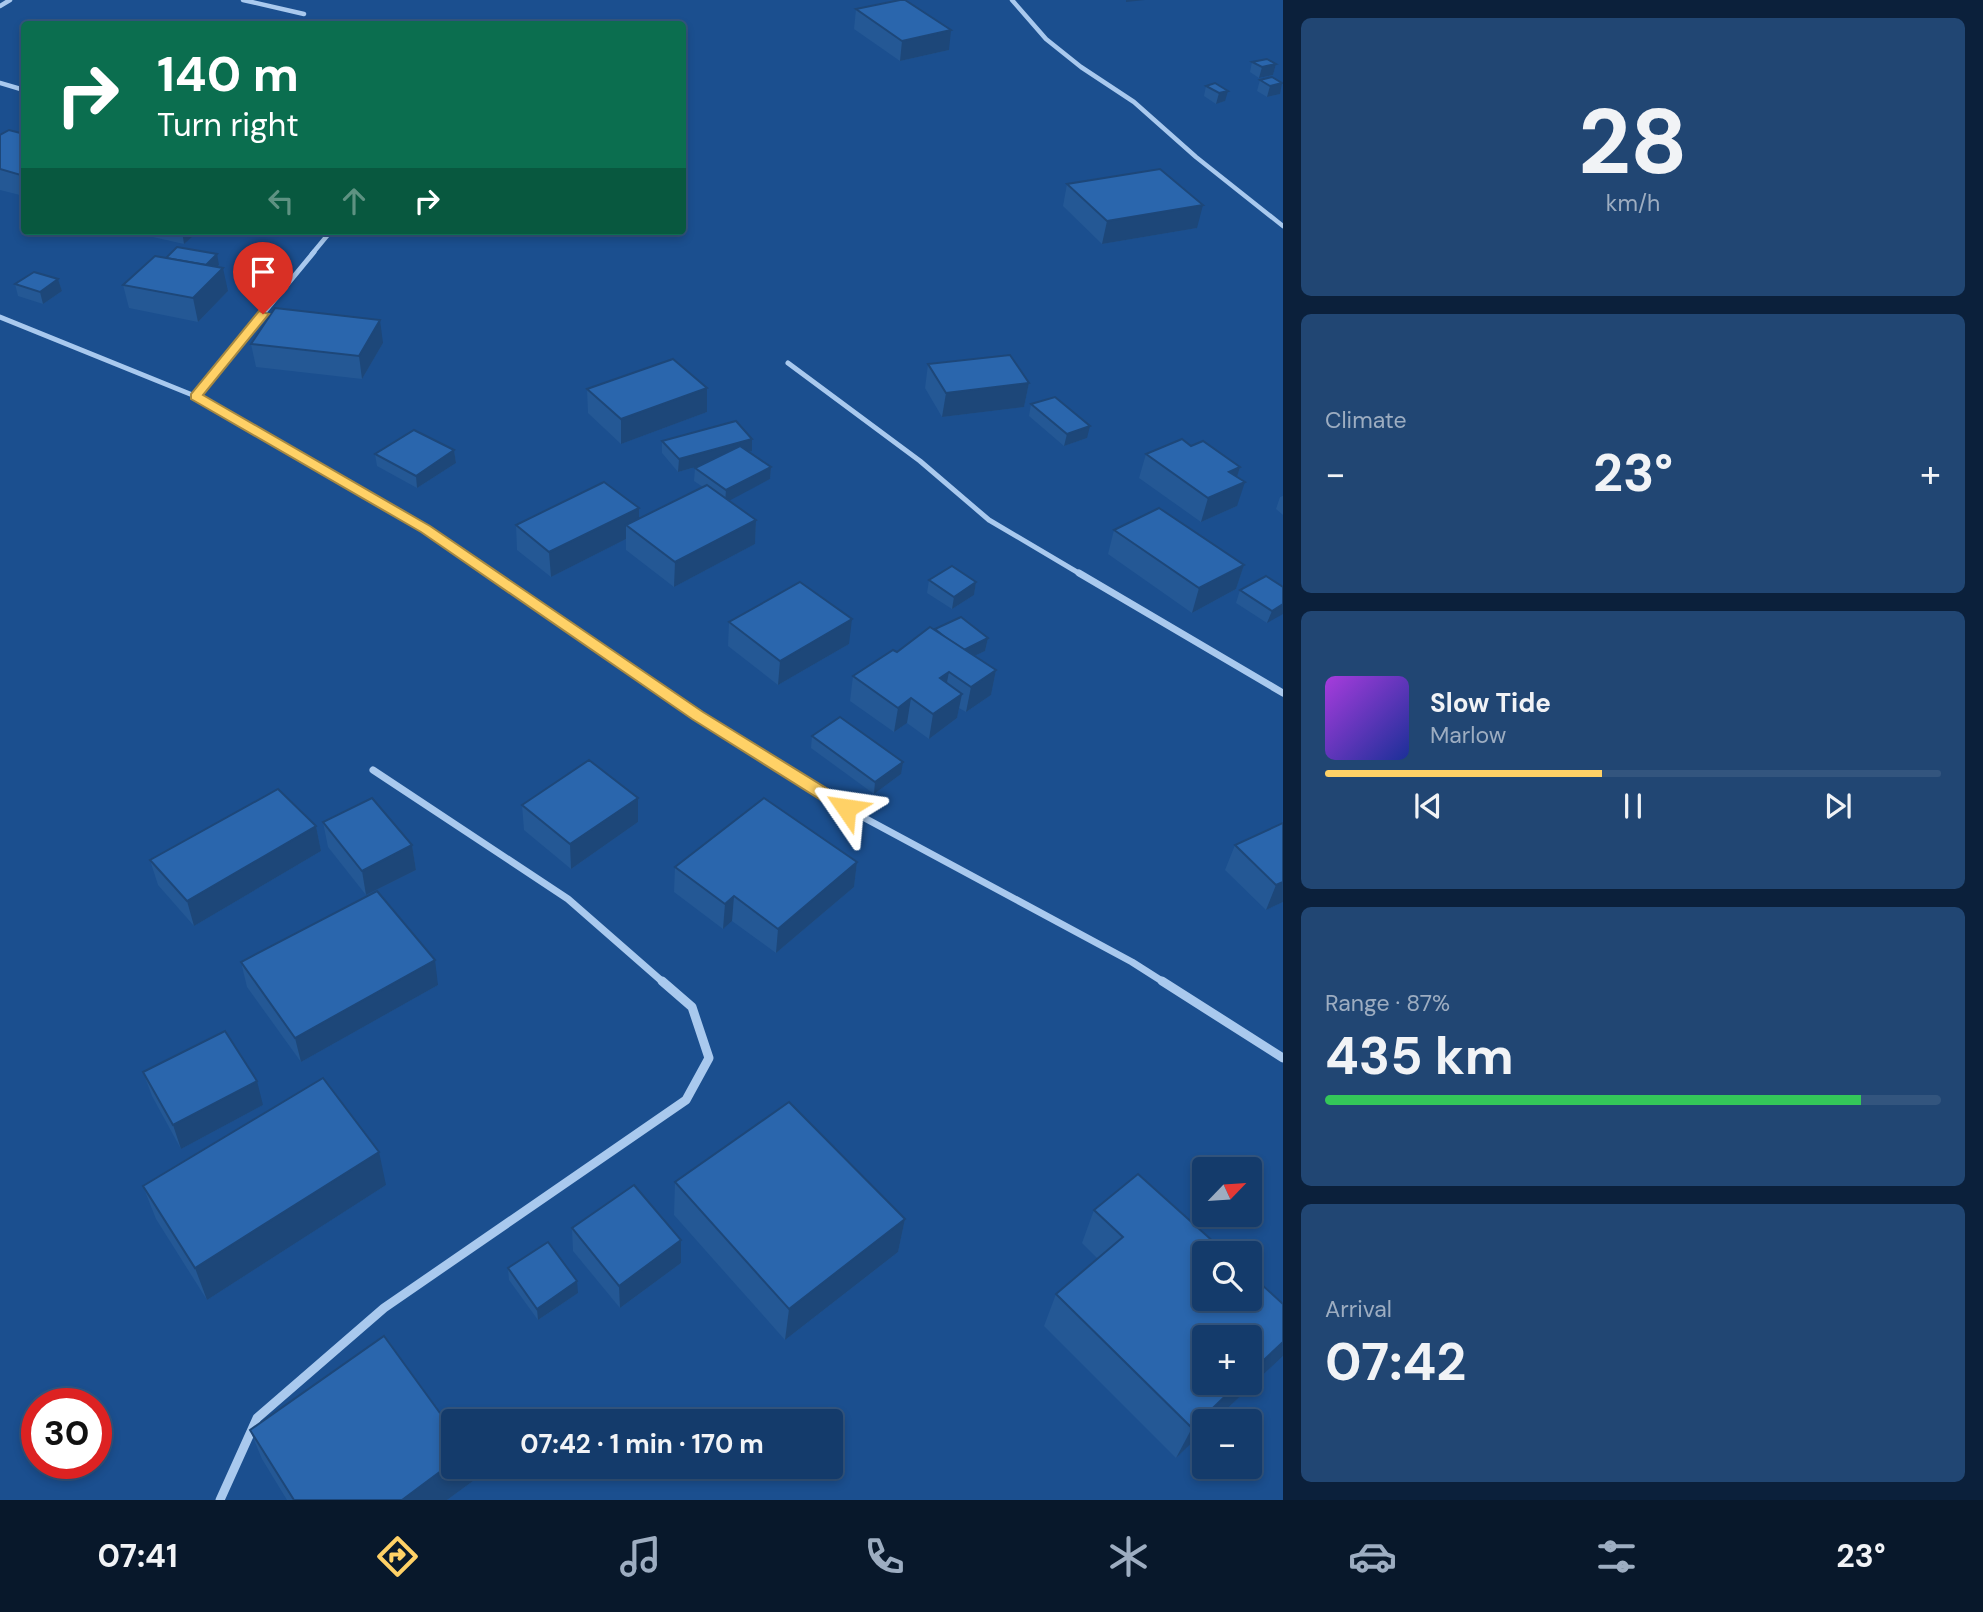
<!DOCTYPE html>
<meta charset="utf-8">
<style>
:root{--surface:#143b6b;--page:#214673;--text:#f1f3f6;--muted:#9dadc1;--line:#33557e;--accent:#ffd166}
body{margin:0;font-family:"DM Sans",sans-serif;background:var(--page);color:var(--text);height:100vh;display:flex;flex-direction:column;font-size:26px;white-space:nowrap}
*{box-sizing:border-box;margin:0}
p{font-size:23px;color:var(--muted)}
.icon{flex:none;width:38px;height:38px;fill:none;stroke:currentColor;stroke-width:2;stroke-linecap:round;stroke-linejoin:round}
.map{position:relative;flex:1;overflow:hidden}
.drawer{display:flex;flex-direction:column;gap:18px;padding:18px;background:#0b203b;width:700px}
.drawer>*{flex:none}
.hud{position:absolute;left:21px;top:21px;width:665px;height:214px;border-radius:7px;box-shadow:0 4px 10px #0003,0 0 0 2px var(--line);background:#0b6e4f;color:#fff;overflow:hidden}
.needle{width:46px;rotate:65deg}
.buttons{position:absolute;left:1192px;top:1157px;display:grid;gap:14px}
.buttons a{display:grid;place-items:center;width:70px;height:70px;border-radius:7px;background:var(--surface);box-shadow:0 4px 10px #0003,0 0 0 2px var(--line);font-size:35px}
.speed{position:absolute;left:21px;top:1388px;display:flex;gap:14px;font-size:35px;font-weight:700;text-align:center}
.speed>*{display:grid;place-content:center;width:91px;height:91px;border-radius:50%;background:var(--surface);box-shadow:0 4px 10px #0003,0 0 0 2px var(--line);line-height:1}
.speed .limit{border:10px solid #d22;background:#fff;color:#111}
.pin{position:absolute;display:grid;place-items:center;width:60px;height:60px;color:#fff;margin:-72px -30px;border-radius:50% 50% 50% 0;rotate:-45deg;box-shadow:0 0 7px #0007}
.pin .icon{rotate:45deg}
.me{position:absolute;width:77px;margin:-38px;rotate:302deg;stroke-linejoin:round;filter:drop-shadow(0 0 5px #0008)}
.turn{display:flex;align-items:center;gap:24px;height:147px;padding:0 21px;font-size:32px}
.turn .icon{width:91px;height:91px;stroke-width:2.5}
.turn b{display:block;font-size:49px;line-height:60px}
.lanes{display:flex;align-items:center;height:66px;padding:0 21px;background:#0003;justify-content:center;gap:35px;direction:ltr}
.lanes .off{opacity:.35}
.big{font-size:52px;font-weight:700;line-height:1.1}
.drawer .widget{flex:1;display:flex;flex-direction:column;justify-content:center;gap:10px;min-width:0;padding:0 24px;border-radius:10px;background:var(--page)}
.drawer .dial{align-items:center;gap:0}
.dial b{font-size:91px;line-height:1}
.song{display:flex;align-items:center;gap:21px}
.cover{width:84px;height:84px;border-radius:10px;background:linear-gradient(135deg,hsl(280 70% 55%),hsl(230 70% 35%))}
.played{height:7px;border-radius:4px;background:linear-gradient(90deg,var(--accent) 45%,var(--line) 45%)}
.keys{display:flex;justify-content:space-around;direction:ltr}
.heat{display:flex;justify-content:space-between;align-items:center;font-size:38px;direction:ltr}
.charge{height:10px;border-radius:5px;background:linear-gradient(90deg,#34c759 87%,var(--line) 0)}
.trip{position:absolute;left:441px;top:1409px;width:402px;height:70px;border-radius:7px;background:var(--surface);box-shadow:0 4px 10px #0003,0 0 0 2px var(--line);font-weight:700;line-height:70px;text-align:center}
.tabs{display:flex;height:112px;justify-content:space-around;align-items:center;background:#08182b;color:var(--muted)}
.tabs .icon{width:49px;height:49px}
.tabs .current{color:var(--accent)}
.tabs b{font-size:32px;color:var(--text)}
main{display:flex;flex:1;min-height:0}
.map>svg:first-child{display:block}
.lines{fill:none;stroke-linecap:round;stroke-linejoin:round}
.street-far3{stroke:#a9c9ee;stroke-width:4.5}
.street-far2{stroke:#a9c9ee;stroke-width:5}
.street-far1{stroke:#a9c9ee;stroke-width:7}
.street{stroke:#a9c9ee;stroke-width:9}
.wall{fill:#245895}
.shaded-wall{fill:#1d4779}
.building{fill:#2a66ad;stroke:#1d4779;stroke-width:2}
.route{fill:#ffd166;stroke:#a68842;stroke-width:2}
</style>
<main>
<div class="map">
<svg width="1283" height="1500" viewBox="0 0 1283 1500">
<rect width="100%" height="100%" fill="#1b4f8f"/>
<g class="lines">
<g class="street-far3">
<path d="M243 0 304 14"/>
<path d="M1012 0 1046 39 1081 67 1134 102 1196 157 1283 226"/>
<path d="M0 6 10 0"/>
<path d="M0 83 24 90"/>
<path d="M312 254 331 231"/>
</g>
<g class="street-far2">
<path d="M0 317 195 396 426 529 492 575"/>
<path d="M788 363 920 461 989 520 1082 575"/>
<path d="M195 396 314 252"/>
</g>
<g class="street-far1">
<path d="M490 573 697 716 846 808 1132 962 1165 983"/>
<path d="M1079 573 1283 693"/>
<path d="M373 770 568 899 664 983"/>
</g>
<g class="street">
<path d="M1162 981 1283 1058"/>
<path d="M220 1500 257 1418 384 1308 686 1100 709 1058 692 1007 662 981"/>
</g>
</g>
<g class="wall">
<path d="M856 9 949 50 900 61 854 29Z"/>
<path d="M1252 62 1276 64 1273 75 1259 78 1250 72Z"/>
<path d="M1272 77 1280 94 1267 97 1257 91 1260 80Z"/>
<path d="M1215 83 1225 101 1216 104 1204 96 1206 86Z"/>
<path d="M24 134V196L0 190V135Z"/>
<path d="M1067 184 1197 228 1102 244 1063 206Z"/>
<path d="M134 231H199L184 244 135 233Z"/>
<path d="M219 265 218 267 228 291 198 322 129 308 123 285Z"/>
<path d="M58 279 62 291 43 304 18 296 15 284Z"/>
<path d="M383 343 362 379 256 367 251 344Z"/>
<path d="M928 364 1029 383 1024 407 942 417 925 388Z"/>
<path d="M707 388V412L621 444 588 413 587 389Z"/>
<path d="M1031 404 1087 438 1064 446 1029 416Z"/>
<path d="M752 439V451L749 452 771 467 770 479 729 500 756 520 755 544 674 587 626 550V539L551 577 517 550 516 525 639 508V519L703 487 694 481 695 468 700 466 678 472 662 453V441Z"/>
<path d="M1191 446 1240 467 1237 477V506L1201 522 1139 478 1146 454Z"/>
<path d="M454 450 456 463 417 488 377 466 375 454Z"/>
<path d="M1283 496V515L1276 509 1280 497Z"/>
<path d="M1114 530 1244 565 1236 589 1192 613 1108 554Z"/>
<path d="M929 580 976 582 974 595 952 609 927 593Z"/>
<path d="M1283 587 1267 623 1236 603 1240 590Z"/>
<path d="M729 622 849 644 778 685 728 646Z"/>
<path d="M935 629 988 638 985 651 974 656 996 670 991 695 966 712 959 708 957 718 929 739 907 723 894 732 850 701 853 676 935 631Z"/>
<path d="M812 736 901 774 874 794 811 748Z"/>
<path d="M522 805 638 822 571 869 524 830Z"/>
<path d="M323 822 412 845 416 870 366 895 328 847Z"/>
<path d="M1283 823V902L1266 910 1225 870 1235 845Z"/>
<path d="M316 826 321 851 194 926 158 885 150 860Z"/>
<path d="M857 862 854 887 776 953 732 921 723 929 674 892 675 867Z"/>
<path d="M241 962 438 985 301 1062 247 987Z"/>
<path d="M143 1072 263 1105 181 1149 152 1096Z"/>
<path d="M675 1182 905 1219 898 1252 785 1340 674 1215Z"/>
<path d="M386 1185 207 1300 156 1219 143 1186Z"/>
<path d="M1094 1210 1283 1304V1356L1214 1421H1204V1431L1176 1458 1044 1326 1056 1294 1098 1259 1082 1243Z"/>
<path d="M572 1228 681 1263 620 1308 573 1251Z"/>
<path d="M508 1268 578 1293 538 1320 509 1280Z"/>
<path d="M250 1430 453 1466H470L473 1481 447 1500H287L262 1459Z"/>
</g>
<g class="shaded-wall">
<path d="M1126 0H1145L1126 2Z"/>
<path d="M951 30 949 50 900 61 902 41Z"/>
<path d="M1276 64 1273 75 1259 78 1262 67Z"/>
<path d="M1282 83 1280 94 1267 97 1270 86Z"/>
<path d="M1228 91 1225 101 1216 104 1219 93Z"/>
<path d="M1203 205 1197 228 1102 244 1107 221Z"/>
<path d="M182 231H199L184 244Z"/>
<path d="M217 254 219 265 208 277 206 265Z"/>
<path d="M223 268 228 291 198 322 193 298Z"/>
<path d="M58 279 62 291 43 304 40 292Z"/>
<path d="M380 320 383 343 362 379 359 356Z"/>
<path d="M1029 383 1024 407 942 417 946 393Z"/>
<path d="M707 388V412L621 444V419Z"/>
<path d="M1090 426 1087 438 1064 446 1067 434Z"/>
<path d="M752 439V451L678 472 679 459Z"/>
<path d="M454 450 456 463 417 488 416 476Z"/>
<path d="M771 467 770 479 725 503 726 490Z"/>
<path d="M1240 467 1234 487 1245 482 1237 506 1201 522 1208 498 1229 472Z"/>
<path d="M639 508V532L626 525V539L551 577 549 552Z"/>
<path d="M756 520 755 544 674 587 675 562Z"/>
<path d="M1244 565 1236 589 1192 613 1199 588Z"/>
<path d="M976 582 974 595 952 609 954 597Z"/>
<path d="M1283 604V614L1267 623 1272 611Z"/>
<path d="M852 619 849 644 778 685 780 661Z"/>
<path d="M988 638 985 651 959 663 962 651Z"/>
<path d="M996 670 991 695 966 712 971 687Z"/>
<path d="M949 672 944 697 940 678Z"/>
<path d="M962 694 957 718 929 739 933 714Z"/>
<path d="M911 698 907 723 894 732 898 708Z"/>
<path d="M903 762 901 774 874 794 875 782Z"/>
<path d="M638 798V822L571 869 570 844Z"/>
<path d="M316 826 321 851 194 926 187 901Z"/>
<path d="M412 845 416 870 366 895 362 871Z"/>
<path d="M857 862 854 887 776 953 778 929Z"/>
<path d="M1283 882V902L1266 910 1276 885Z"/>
<path d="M734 896 732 921 723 929 725 904Z"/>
<path d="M435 960 438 985 301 1062 295 1038Z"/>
<path d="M257 1081 263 1105 181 1149 173 1125Z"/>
<path d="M379 1152 386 1185 207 1300 195 1268Z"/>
<path d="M905 1219 898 1252 785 1340 789 1309Z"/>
<path d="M681 1240V1263L620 1308 619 1286Z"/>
<path d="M577 1281 578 1293 538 1320 537 1309Z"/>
<path d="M1283 1342V1356L1214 1421H1204V1431L1176 1458 1192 1428 1240 1382H1250V1373Z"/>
<path d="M453 1462V1466H470L473 1481 447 1500H402Z"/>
</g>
<g class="building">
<path d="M900 0H905L951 30 902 41 856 9Z"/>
<path d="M1267 59 1276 64 1262 67 1252 62Z"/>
<path d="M1272 77 1282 83 1270 86 1260 80Z"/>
<path d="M1215 83 1228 91 1219 93 1206 86Z"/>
<path d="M9 130 24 134V176L0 169V135Z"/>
<path d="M1160 169 1203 205 1107 221 1067 184Z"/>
<path d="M177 247 217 254 206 265 166 258Z"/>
<path d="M155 256 223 268 193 298 123 285Z"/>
<path d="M34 272 58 279 40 292 15 284Z"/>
<path d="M275 308 380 320 359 356 251 344Z"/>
<path d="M1010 355 1029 383 946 393 928 364Z"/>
<path d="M673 359 707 388 621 419 587 389Z"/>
<path d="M1055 397 1090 426 1067 434 1031 404Z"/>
<path d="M736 421 752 439 679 459 662 441Z"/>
<path d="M414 430 454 450 416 476 375 454Z"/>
<path d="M1182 439 1191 446 1203 441 1240 467 1229 472 1245 482 1208 498 1146 454Z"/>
<path d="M740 446 771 467 726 490 695 468Z"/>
<path d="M604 482 639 508 549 552 516 525Z"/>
<path d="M707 485 756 520 675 562 626 525Z"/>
<path d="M1159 508 1244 565 1199 588 1114 530Z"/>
<path d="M952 566 976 582 954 597 929 580Z"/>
<path d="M1266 576 1283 587V604L1272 611 1240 590Z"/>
<path d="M800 582 852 619 780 661 729 622Z"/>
<path d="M961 617 988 638 964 650 946 638 935 629Z"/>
<path d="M930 627 996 670 971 687 949 672 940 678 962 694 933 714 911 698 898 708 853 676 893 650 897 652Z"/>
<path d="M840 717 903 762 875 782 812 736Z"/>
<path d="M589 760 638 798 570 844 522 805Z"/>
<path d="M278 789 316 826 187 901 150 860Z"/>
<path d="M372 798 412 845 362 871 323 822Z"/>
<path d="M764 798 857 862 778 929 734 896 725 904 675 867Z"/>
<path d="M1283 823V882L1276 885 1235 845Z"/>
<path d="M377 891 435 960 295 1038 241 962Z"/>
<path d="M225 1031 257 1081 173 1125 143 1072Z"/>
<path d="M323 1078 379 1152 195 1268 143 1186Z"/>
<path d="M789 1102 905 1219 789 1309 675 1182Z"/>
<path d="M1138 1174 1226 1253H1204V1298H1250V1274L1283 1304V1342L1250 1373V1337H1204V1382H1240L1192 1428 1056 1294 1123 1237 1094 1210Z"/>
<path d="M634 1185 681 1240 619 1286 572 1228Z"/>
<path d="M548 1242 577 1281 537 1309 508 1268Z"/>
<path d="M384 1336 453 1431V1462L402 1500H294L250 1430Z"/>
</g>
<path class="route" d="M259 311 269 314 203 395 430 526 703 712 852 804 854 808 852 812H840L692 719 421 532 191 399V394Z"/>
</svg>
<div class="buttons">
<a><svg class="needle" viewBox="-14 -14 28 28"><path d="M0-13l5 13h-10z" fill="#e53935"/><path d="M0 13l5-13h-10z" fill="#9dadc1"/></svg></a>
<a><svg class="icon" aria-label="search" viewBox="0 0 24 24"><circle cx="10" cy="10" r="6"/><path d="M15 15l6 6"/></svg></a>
<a>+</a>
<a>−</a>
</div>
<div class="speed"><div class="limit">30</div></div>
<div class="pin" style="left:263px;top:314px;background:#d93025"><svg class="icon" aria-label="arrive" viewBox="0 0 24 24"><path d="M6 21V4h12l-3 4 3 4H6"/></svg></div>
<svg class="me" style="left:846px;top:808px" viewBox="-20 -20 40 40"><path d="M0-17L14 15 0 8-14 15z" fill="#ffd166" stroke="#fff" stroke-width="4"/></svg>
<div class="trip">07:42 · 1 min · 170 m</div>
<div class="hud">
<div class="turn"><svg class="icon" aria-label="right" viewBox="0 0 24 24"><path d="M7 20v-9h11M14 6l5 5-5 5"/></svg><div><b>140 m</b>Turn right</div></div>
<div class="lanes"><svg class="icon off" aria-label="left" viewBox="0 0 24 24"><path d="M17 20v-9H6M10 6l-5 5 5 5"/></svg><svg class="icon off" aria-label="ahead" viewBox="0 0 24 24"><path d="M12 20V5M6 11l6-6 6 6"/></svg><svg class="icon" aria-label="right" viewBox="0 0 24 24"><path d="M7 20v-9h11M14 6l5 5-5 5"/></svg></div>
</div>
</div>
<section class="drawer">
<div class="widget dial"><b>28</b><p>km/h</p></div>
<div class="widget"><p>Climate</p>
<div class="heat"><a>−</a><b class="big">23°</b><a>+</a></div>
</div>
<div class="widget">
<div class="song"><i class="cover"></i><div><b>Slow Tide</b><p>Marlow</p></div></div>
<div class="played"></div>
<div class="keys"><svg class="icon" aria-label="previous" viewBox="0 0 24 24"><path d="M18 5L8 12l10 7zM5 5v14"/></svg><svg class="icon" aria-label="pause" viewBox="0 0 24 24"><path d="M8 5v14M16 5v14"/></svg><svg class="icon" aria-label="next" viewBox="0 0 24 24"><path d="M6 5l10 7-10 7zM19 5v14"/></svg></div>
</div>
<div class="widget"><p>Range · 87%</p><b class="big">435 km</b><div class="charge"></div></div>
<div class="widget"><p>Arrival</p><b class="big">07:42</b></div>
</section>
</main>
<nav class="tabs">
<b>07:41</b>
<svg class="icon current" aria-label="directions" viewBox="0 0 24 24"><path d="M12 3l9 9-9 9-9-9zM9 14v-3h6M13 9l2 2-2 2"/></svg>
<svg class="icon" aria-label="music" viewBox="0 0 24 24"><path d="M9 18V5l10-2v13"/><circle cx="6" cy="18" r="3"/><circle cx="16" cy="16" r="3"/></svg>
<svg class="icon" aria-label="phone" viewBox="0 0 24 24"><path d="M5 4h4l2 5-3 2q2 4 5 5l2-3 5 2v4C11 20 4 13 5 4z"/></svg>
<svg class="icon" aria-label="climate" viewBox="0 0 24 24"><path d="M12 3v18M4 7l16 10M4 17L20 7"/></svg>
<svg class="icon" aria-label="car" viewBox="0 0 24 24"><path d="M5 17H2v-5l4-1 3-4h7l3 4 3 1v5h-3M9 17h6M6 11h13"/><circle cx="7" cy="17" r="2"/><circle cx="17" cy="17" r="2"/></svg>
<svg class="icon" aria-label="filters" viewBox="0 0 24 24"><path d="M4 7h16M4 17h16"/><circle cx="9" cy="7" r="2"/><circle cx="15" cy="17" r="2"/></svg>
<b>23°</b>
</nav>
